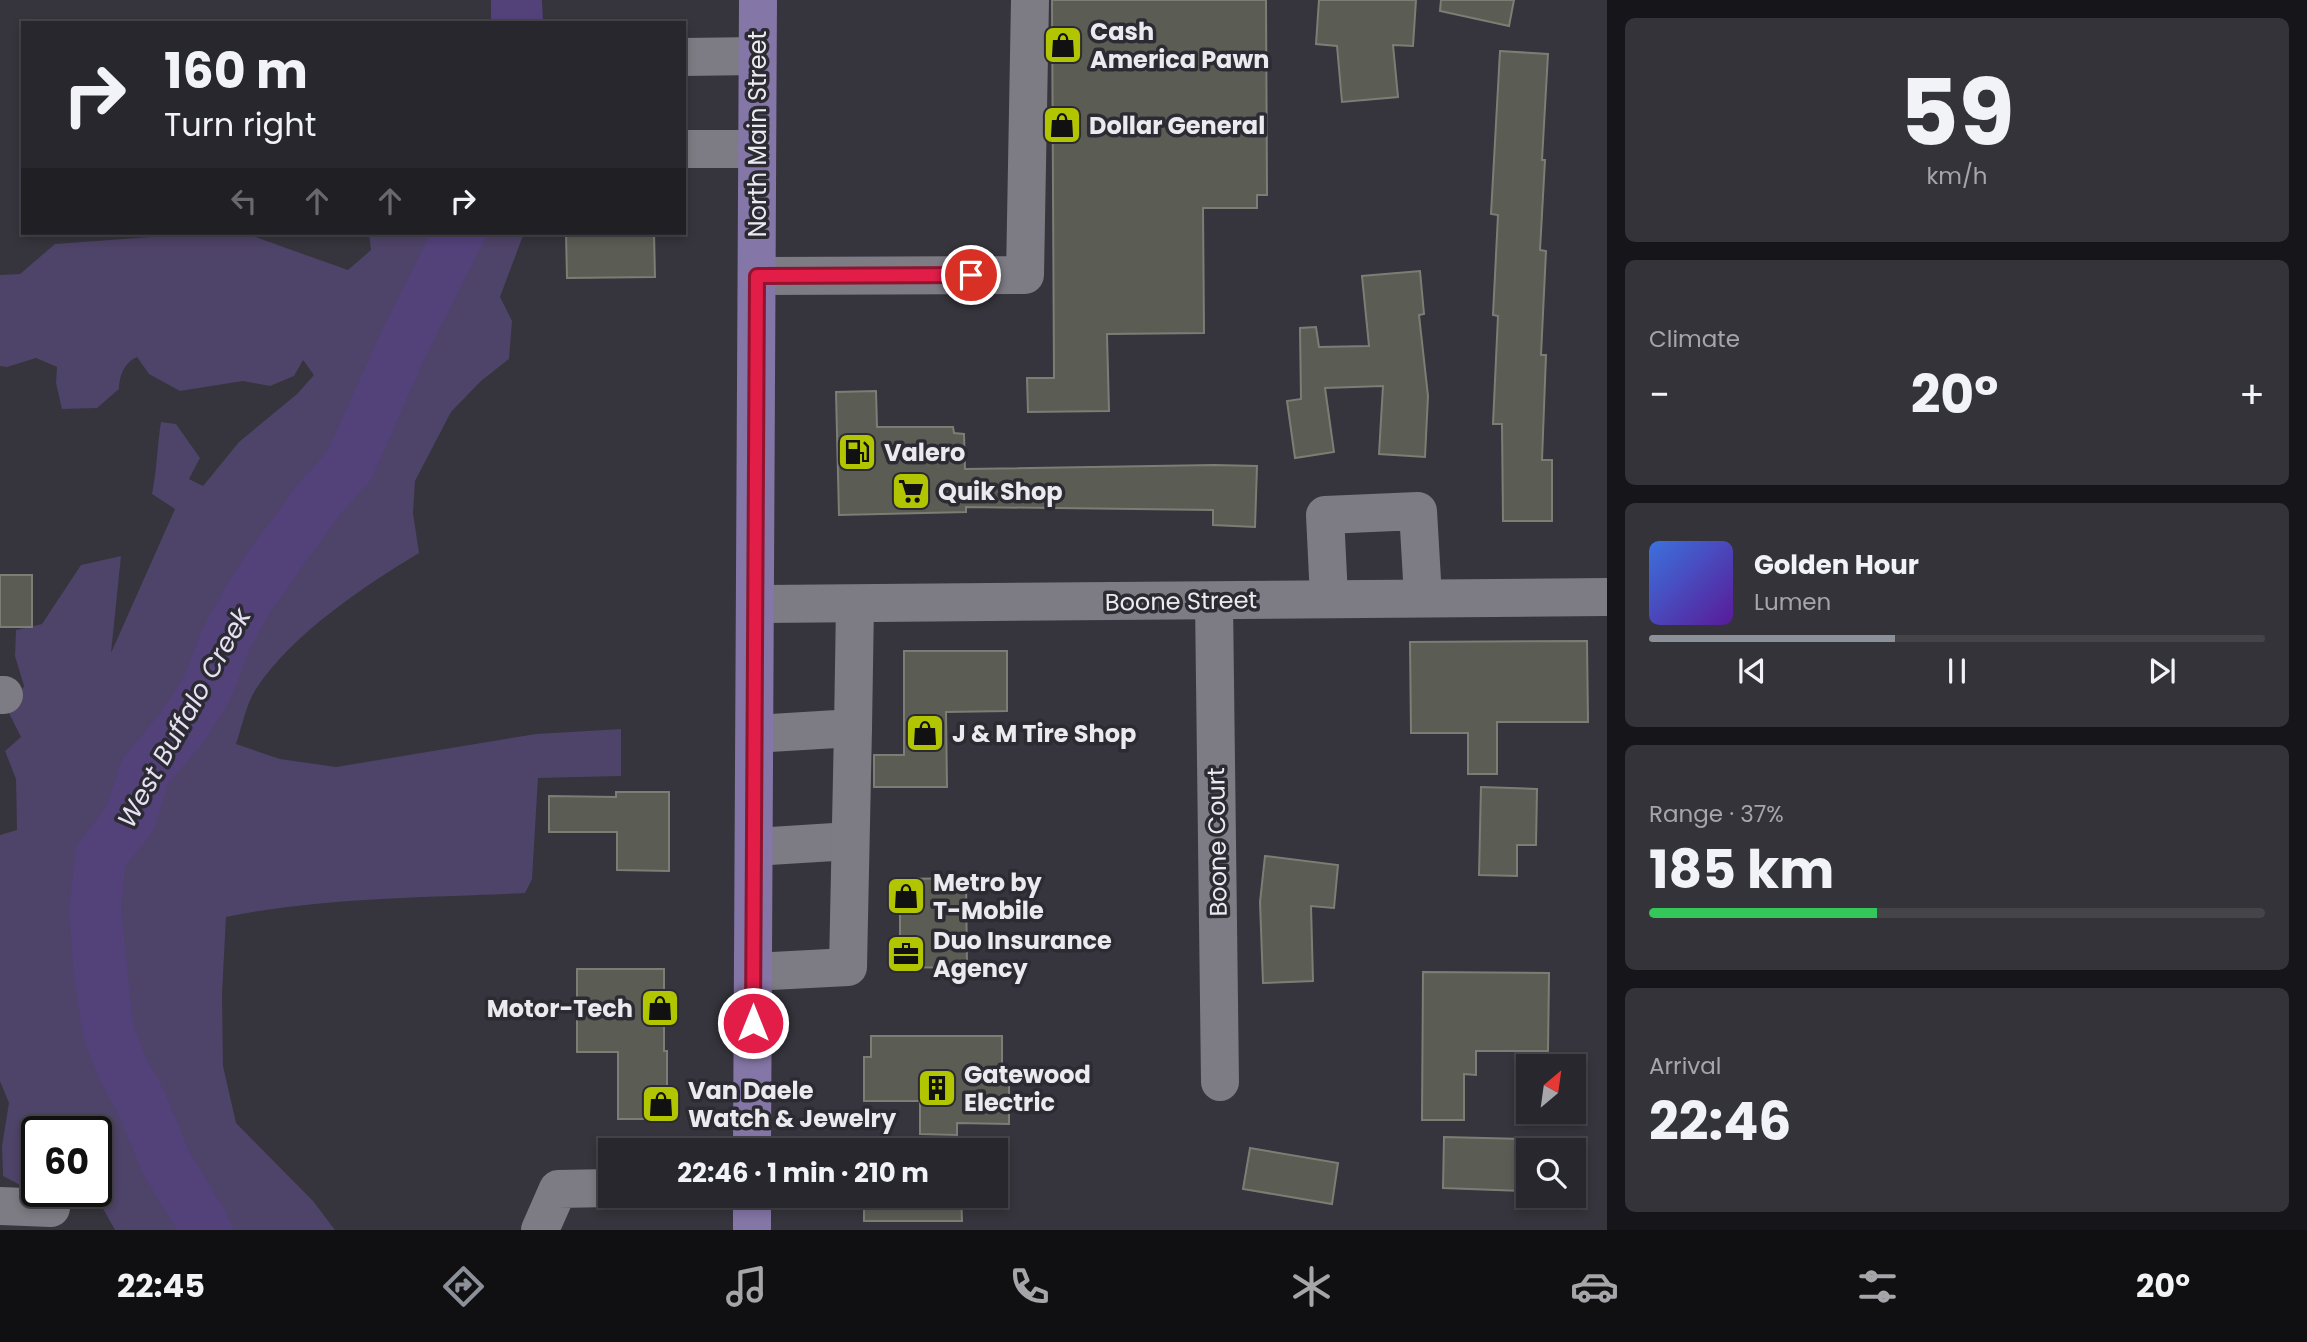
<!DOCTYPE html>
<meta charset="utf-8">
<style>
:root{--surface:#28272d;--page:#343339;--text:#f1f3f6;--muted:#a5a5aa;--line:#444449;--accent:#8c9099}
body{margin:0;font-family:Poppins,sans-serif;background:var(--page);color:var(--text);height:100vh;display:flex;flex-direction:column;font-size:26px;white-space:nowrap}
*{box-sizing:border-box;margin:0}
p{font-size:23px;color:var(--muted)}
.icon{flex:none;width:38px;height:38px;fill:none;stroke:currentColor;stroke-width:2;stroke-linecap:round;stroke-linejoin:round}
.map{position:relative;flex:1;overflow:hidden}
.sheet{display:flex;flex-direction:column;gap:18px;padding:18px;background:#161519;width:700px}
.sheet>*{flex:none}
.guide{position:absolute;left:21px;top:21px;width:665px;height:214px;border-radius:0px;box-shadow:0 4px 10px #0003,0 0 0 2px var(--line);background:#28272d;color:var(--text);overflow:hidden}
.needle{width:46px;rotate:29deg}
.fabs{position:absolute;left:1516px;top:1054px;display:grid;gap:14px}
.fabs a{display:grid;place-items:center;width:70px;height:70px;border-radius:0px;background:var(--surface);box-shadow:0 4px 10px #0003,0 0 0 2px var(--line);font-size:35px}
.speed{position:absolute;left:21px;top:1116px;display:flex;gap:14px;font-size:35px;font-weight:700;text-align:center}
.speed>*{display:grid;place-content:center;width:91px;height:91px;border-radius:50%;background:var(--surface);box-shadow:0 4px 10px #0003,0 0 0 2px var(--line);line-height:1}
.speed .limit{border:4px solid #111;border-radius:10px;background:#fff;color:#111}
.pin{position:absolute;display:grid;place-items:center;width:60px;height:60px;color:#fff;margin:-30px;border:4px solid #fff;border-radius:50%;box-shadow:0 2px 7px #0007}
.me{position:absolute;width:77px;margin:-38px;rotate:0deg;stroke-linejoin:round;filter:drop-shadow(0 0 5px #0008)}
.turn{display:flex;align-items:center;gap:24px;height:147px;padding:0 28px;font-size:32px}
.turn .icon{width:91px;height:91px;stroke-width:2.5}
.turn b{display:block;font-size:49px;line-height:60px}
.lanes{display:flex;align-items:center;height:66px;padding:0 28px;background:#0003;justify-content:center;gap:35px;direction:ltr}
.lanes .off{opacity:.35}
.big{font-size:52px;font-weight:700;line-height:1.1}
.sheet .widget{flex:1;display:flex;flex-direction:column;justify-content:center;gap:10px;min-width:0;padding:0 24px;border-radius:10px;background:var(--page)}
.sheet .dial{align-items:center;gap:0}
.dial b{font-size:91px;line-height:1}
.song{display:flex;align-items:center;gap:21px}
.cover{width:84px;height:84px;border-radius:10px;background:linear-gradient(135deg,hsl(220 70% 55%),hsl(270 70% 35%))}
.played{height:7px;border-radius:4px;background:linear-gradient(90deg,var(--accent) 40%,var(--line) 40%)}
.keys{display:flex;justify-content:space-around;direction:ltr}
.heat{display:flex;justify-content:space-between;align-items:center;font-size:38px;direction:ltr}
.charge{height:10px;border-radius:5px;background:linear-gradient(90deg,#34c759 37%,var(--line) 0)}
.trip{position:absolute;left:598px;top:1138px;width:410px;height:70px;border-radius:0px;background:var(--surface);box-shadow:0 4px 10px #0003,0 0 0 2px var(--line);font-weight:700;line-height:70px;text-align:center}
.tabs{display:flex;height:112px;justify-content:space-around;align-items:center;background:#101012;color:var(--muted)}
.tabs .icon{width:49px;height:49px}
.tabs .on{color:var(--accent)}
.tabs b{font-size:32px;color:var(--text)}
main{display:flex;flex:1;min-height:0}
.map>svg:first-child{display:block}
.green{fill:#4e4368;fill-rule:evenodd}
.water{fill:#53417a}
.building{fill:#5b5d55;stroke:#7c7e75;stroke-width:2}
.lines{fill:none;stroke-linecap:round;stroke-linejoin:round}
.minor{stroke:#7d7b83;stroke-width:38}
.major{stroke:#8476a6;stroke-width:38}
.route-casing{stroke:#92132f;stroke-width:18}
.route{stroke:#e11d48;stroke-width:12}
.labels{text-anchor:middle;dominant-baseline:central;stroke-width:7;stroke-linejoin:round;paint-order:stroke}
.poi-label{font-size:24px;font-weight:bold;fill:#ebeaee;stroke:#2c2a32;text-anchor:start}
.street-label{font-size:24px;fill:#ebeaee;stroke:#2c2a32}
.water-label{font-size:26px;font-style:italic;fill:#e5e1f3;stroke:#2c2a32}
</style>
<main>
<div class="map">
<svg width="1607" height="1230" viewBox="0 0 1607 1230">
<rect width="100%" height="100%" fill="#36343c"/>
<path class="green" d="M206 233H244L348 270 371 250 369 233H524L500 297 512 321 509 359 481 381 451 412 415 481 413 513 419 553C363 587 292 634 256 689 246 704 242 727 236 744L280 759 336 767 536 734 621 729V776L538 778 532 879 525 893C425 898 324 897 226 917L222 994 223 1066 236 1123 313 1201 335 1230H115L96 1196 37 1194 3 1176 2 1146 9 1103 0 1081V835L17 830 16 779 5 751 21 737 9 713 24 686 15 656 16 630 42 624 81 565 121 556 111 653 175 509 152 494C157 470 157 446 161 422L176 424 200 458 189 479 203 486 239 442 297 394 314 375 303 360 294 376 270 386 243 381 180 391 149 374 137 357C123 364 120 375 119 389L97 408 62 409 56 383 57 367 36 358 7 367 0 366V275L20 274 55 244ZM37 1132H96V1192H37Z"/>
<g class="water">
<path d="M491 0H542L543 23H491Z"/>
<path d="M431 233H488L426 356 371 480 341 513 270 612 250 649 230 700 203 743 168 784 154 829 125 867 121 909 133 1023 145 1056 164 1090 190 1153 224 1209 234 1230H177L144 1176 117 1112 98 1077 83 1036 74 977 69 909 76 847 107 805 122 759 161 712 184 676 203 627 226 586 245 556 301 480 327 452 380 334Z"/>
</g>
<g class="building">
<path d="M1052 0H1266L1267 195H1257V208H1203L1204 333 1107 334 1109 411 1028 412 1027 378H1054Z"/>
<path d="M1319 0H1416L1413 46 1393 45 1398 97 1342 102 1337 46 1316 44Z"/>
<path d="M1441 0H1514L1509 26 1440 11Z"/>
<path d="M1500 51 1548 54 1542 160H1545L1540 250 1546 251 1541 355H1546L1542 460H1552V521H1503L1502 424H1493L1498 316 1493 315 1498 215 1491 214Z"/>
<path d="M566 233H654L655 277 567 278Z"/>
<path d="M1420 271 1424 314 1419 315 1428 396 1425 457 1379 454 1383 386 1325 388 1334 452 1295 458 1287 401 1301 399 1300 328 1316 327 1319 347 1369 346 1362 276Z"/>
<path d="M876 391 877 427H953L954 433 964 434 965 469 1214 465 1257 466 1255 527 1213 525V510L966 507V512L839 515 836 392Z"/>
<rect x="0" y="575" width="32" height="52"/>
<path d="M1587 641 1588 722H1497V774H1468V733H1411L1410 642Z"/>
<path d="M904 651H1007V711L946 712 947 787H874V755H904Z"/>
<path d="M1481 787 1537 789 1536 845H1517V876L1479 875Z"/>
<path d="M616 792H669V871L617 870V832H549V796L616 797Z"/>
<path d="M1265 856 1338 865 1334 908 1311 906 1313 981 1263 983 1260 902Z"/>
<path d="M966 878 967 968 900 967V879Z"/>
<path d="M577 969H664V1051H667V1119H618V1052H577Z"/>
<path d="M1423 972 1549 973 1548 1051H1476V1075L1464 1074V1120H1422Z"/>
<path d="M871 1036H1002V1076H1009V1124L957 1123V1135L920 1134V1101H864V1057H871Z"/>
<path d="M1444 1137 1524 1139 1522 1191 1443 1188Z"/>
<path d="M1250 1148 1338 1163 1332 1204 1243 1189Z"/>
<path d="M864 1195H961L962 1221H864Z"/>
</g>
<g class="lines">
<g class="minor">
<path d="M684 57 757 56"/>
<path d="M684 149H757"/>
<path d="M757 276 1025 275 1030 0"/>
<path d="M1329 598 1325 515 1418 511 1423 597"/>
<path d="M1214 601 1220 1082"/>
<path d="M755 604 1607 597"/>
<path d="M0 695H4"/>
<path d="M755 734 853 728 855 604"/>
<path d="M754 847 850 841"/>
<path d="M753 972 848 967 853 728"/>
<path d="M0 1206 51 1208"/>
<path d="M540 1230 558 1189 611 1188"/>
</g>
<g class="major">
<path d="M752 1150 758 0"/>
<path d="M752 1230V1195"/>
</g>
</g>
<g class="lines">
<g class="route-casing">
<path id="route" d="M753 1023 757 276 971 275"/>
</g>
<use href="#route" class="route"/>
</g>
<defs>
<g id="shop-square" transform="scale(2.0125)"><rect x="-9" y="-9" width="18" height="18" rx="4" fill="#b1c500" stroke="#2c2a32"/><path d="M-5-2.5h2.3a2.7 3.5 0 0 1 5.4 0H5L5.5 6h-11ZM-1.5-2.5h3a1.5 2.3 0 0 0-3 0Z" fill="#111"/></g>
<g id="fuel-square" transform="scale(2.0125)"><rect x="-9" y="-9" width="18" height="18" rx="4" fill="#b1c500" stroke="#2c2a32"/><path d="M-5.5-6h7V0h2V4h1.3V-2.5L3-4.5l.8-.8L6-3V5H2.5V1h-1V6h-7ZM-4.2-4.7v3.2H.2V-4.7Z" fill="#111"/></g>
<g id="supermarket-square" transform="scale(2.0125)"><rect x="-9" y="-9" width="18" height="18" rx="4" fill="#b1c500" stroke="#2c2a32"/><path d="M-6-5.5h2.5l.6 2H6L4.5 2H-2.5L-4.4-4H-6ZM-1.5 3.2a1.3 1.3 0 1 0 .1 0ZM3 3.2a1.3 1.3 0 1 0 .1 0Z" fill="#111"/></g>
<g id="office-square" transform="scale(2.0125)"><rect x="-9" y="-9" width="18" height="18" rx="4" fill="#b1c500" stroke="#2c2a32"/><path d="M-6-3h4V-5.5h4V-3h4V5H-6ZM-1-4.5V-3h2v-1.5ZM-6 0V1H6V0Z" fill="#111"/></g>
<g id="building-square" transform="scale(2.0125)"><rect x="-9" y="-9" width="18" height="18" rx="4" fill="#b1c500" stroke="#2c2a32"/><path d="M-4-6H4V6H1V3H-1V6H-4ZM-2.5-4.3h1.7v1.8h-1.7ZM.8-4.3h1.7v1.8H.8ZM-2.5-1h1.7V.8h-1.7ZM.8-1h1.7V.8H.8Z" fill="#111"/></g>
</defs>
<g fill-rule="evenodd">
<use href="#shop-square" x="1063" y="45"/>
<use href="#shop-square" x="1062" y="125"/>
<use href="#fuel-square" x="857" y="452"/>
<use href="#supermarket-square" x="911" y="491"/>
<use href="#shop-square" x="925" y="733"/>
<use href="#shop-square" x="906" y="896"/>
<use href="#office-square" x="906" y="954"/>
<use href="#shop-square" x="660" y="1008"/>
<use href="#building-square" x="937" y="1088"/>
<use href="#shop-square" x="661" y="1104"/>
</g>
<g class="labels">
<g class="poi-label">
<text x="1090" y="31">Cash<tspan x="1090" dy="28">America Pawn</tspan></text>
<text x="1089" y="125">Dollar General</text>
<text x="884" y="452">Valero</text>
<text x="938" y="491">Quik Shop</text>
<text x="952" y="733">J &amp; M Tire Shop</text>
<text x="933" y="882">Metro by<tspan x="933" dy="28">T-Mobile</tspan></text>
<text x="933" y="940">Duo Insurance<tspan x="933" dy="28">Agency</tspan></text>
<text x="633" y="1008" text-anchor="end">Motor-Tech</text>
<text x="964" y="1074">Gatewood<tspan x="964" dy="28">Electric</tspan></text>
<text x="688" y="1090">Van Daele<tspan x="688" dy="28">Watch &amp; Jewelry</tspan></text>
</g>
<g class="street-label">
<text transform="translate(757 134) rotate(-90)">North Main Street</text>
<text transform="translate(1181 601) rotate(-1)">Boone Street</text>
<text transform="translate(1217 842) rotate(-91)">Boone Court</text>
</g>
<g class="water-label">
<text transform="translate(184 718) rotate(-61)">West Buffalo Creek</text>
</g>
</g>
</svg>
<div class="fabs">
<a><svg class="needle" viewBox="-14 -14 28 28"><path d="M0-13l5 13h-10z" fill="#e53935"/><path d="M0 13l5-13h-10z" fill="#a5a5aa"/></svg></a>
<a><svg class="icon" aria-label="search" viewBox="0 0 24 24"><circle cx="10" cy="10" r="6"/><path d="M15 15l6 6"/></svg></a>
</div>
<div class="speed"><div class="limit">60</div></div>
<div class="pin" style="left:971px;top:275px;background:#d93025"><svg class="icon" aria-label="arrive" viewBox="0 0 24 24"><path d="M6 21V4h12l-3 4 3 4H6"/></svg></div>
<svg class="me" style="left:753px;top:1023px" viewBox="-20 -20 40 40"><circle r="17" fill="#e11d48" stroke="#fff" stroke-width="3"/><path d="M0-11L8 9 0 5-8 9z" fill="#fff"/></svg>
<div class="trip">22:46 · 1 min · 210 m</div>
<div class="guide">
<div class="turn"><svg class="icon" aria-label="right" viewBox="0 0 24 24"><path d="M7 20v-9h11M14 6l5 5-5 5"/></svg><div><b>160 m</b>Turn right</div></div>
<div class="lanes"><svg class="icon off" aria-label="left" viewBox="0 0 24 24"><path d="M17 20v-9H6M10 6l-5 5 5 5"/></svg><svg class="icon off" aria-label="ahead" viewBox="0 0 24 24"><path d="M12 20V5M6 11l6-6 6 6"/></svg><svg class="icon off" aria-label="ahead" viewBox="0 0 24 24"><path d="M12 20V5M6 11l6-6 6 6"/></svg><svg class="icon" aria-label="right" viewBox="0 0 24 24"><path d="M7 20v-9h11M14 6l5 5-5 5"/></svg></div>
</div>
</div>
<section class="sheet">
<div class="widget dial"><b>59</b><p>km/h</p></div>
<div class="widget"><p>Climate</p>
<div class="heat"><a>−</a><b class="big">20°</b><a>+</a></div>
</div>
<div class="widget">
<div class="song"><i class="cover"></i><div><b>Golden Hour</b><p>Lumen</p></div></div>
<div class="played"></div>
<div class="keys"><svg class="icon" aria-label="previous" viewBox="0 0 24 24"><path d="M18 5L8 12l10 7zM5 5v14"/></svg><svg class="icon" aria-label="pause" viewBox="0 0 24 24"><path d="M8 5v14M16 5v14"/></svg><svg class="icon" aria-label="next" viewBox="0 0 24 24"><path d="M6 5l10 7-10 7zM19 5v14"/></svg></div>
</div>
<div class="widget"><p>Range · 37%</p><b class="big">185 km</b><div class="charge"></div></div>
<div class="widget"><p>Arrival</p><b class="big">22:46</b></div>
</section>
</main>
<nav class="tabs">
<b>22:45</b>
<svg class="icon on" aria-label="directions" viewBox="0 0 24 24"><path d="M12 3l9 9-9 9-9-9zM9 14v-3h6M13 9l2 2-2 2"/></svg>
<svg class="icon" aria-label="music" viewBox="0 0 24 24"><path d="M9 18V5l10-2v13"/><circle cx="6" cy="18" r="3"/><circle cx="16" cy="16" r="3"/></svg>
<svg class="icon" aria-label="phone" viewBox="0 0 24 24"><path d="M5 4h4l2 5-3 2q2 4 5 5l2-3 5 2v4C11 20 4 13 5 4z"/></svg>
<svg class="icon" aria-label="climate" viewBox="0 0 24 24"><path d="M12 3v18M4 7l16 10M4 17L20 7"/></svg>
<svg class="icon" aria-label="car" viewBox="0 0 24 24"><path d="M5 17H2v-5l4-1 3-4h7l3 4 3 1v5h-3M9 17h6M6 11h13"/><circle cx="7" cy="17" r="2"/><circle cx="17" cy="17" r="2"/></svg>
<svg class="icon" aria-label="filters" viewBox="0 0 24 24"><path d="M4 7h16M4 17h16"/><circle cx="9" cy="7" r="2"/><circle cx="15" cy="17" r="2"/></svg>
<b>20°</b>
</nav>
